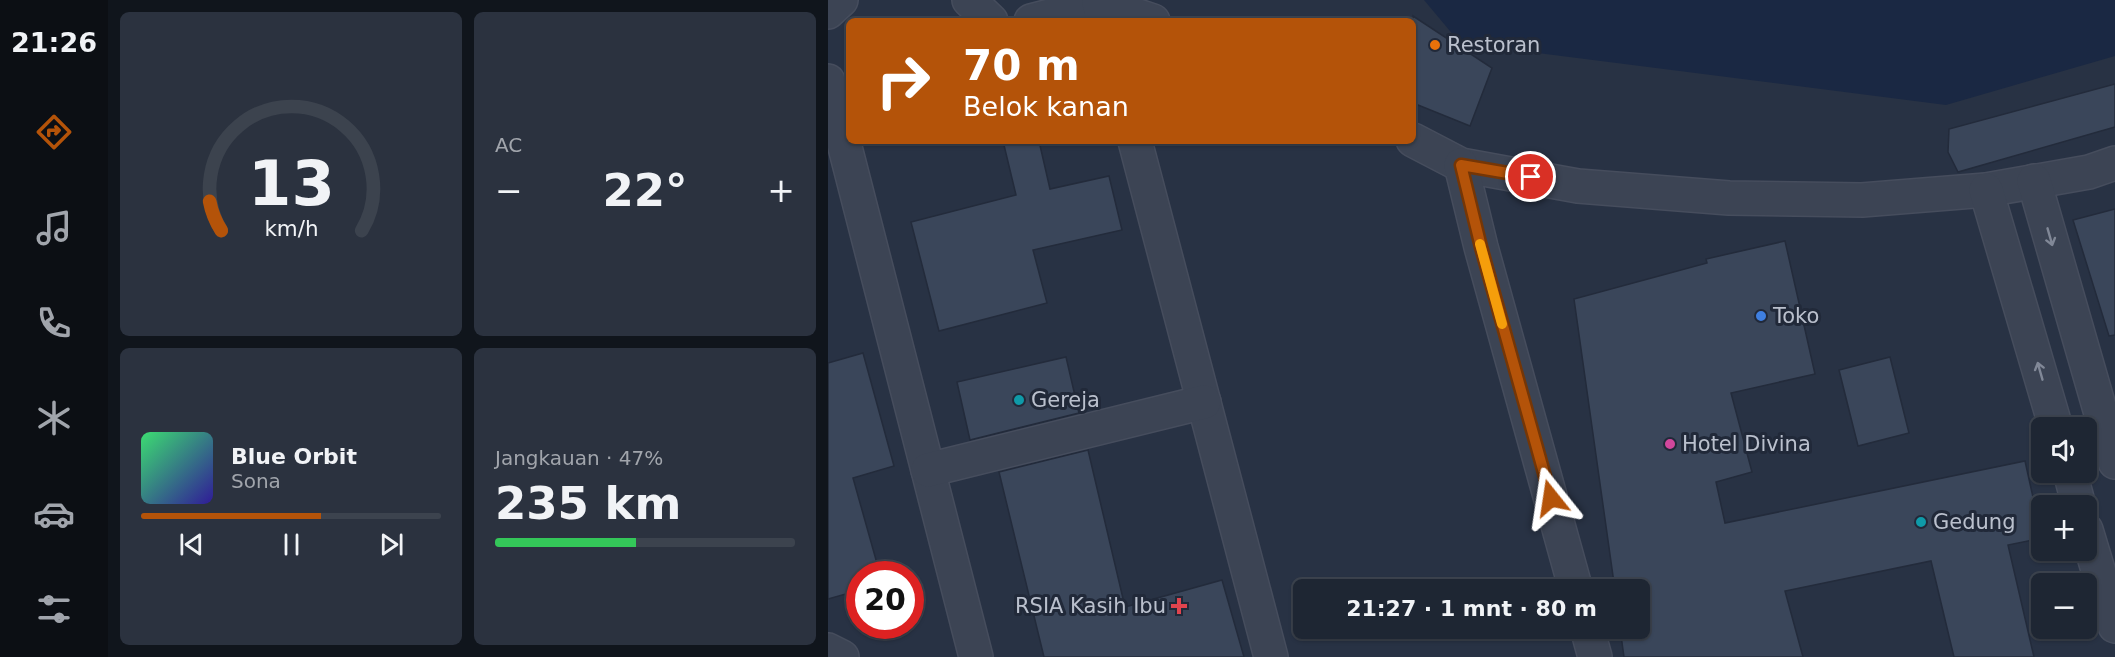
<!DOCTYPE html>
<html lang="id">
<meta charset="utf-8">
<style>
:root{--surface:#1e2633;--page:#2b323f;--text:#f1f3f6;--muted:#a1a5ac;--line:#3c434e;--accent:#b45309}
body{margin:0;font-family:"DejaVu Sans",sans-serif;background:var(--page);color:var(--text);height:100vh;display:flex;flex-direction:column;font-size:22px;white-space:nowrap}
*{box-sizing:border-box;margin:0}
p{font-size:20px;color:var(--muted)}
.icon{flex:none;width:33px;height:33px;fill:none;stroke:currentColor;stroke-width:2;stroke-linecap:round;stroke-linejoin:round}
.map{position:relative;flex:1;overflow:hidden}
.sheet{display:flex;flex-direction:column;gap:12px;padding:12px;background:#10151c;width:720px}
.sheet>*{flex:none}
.top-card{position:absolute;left:18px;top:18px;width:570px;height:126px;border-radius:9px;box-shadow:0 2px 4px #0004,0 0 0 2px var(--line);background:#b45309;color:#fff;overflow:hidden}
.fabs{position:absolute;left:1203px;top:417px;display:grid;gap:12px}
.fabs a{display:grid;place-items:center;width:66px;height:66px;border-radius:9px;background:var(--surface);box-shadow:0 2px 4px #0004,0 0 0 2px var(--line);font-size:30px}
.speed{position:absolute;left:18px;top:561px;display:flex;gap:12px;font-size:30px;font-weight:700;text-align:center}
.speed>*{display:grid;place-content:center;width:78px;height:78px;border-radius:50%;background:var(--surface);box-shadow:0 2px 4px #0004,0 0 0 2px var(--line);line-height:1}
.speed .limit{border:9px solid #d22;background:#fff;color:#111}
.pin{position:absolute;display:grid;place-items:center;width:51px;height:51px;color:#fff;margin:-26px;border:3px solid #fff;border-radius:50%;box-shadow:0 2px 6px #0007}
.me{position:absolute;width:66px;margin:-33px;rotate:345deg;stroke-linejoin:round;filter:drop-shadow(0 0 4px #0008)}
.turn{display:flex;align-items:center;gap:21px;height:126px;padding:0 18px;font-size:27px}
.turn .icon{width:78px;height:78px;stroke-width:2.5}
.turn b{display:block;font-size:42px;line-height:51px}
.big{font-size:45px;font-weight:600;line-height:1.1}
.sheet .widget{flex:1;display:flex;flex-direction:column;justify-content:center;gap:9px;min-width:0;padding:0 21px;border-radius:9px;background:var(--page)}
.sheet .dial{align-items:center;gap:0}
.dial svg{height:156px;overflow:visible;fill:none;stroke:var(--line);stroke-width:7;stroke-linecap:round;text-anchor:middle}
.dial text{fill:var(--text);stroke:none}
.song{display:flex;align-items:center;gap:18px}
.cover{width:72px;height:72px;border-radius:9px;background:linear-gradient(135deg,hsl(140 70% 55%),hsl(250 70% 35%))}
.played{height:6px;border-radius:3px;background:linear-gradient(90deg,var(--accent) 60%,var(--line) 60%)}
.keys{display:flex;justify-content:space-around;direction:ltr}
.heat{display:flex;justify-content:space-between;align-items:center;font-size:33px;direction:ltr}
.charge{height:9px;border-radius:4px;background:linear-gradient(90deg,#34c759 47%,var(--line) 0)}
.sheet .tiles{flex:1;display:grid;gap:12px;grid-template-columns:repeat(2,1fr)}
.trip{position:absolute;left:465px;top:579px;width:357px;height:60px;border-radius:9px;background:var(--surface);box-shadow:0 2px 4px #0004,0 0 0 2px var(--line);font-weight:600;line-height:60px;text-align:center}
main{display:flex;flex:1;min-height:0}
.tabs{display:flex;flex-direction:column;width:108px;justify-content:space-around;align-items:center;background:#0c0f14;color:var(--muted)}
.tabs .icon{width:42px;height:42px}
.tabs .current{color:var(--accent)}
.tabs b{font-size:27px;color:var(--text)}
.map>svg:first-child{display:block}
.water{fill:#1a2843}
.building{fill:#3a465a;stroke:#232b3b;stroke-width:1.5}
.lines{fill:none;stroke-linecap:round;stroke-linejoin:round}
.minor-casing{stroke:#464d5d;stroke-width:36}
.minor{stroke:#3c4454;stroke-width:33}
.oneway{stroke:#818897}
.route-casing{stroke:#753606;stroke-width:15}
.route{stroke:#b45309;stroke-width:10}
.slow{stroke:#f59e0b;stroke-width:10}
.food-dot{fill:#e8710a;stroke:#212939;stroke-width:2}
.shop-dot{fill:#3f7fe0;stroke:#212939;stroke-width:2}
.culture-dot{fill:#0f9aa8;stroke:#212939;stroke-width:2}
.hotel-dot{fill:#d1479c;stroke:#212939;stroke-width:2}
.health-dot{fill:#e0444e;stroke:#212939;stroke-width:2}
.labels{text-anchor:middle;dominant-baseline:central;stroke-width:6;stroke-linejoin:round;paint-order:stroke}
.poi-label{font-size:21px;fill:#bac0cd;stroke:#212939;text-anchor:start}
</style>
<main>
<nav class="tabs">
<b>21:26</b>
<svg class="icon current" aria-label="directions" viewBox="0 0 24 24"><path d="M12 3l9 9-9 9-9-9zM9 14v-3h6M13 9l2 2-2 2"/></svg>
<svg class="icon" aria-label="music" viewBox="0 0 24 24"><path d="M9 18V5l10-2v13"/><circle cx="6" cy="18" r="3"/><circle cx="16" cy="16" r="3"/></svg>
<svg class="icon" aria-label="phone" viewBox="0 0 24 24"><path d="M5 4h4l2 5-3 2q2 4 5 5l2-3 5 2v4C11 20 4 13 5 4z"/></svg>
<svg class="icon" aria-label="climate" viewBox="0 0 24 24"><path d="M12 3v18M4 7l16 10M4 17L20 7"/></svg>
<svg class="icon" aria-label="car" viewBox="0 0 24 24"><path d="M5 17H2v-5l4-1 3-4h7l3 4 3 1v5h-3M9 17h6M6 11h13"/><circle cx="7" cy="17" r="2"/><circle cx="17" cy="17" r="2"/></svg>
<svg class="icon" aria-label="filters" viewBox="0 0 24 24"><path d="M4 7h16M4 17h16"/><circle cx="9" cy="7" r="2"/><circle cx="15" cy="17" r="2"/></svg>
</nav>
<section class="sheet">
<div class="tiles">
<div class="widget dial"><svg viewBox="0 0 100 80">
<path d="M14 69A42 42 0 1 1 86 69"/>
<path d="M14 69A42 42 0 0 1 8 54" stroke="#b45309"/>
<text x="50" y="56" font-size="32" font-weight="700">13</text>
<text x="50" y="72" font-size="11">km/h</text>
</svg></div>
<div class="widget"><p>AC</p>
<div class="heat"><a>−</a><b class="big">22°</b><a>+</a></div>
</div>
<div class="widget">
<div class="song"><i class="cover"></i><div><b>Blue Orbit</b><p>Sona</p></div></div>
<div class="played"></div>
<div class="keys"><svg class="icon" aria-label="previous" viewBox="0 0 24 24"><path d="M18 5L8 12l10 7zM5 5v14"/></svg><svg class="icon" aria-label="pause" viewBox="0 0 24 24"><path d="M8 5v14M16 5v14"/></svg><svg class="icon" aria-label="next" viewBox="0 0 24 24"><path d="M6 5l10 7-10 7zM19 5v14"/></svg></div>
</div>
<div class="widget"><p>Jangkauan · 47%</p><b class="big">235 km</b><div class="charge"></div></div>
</div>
</section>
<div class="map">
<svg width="1287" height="657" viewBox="0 0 1287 657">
<rect width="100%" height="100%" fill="#283244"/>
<path class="water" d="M596 0H1287V56L1118 105 632 43Z"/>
<g class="building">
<path d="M585 16 664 68 642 126 585 103Z"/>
<path d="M1287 84V127L1130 172 1120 152 1121 129Z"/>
<path d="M175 141H211L222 189 281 176 294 230 205 250 219 303 111 331 83 222 188 195Z"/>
<path d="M1287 209V335L1281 336 1245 220Z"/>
<path d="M957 241 987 374 903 393 924 472 888 482 897 523 1197 461 1214 538 1180 545 1206 657H1126L1103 561 957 591 975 657H796L792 628H812V590H787L746 299 879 263 878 259Z"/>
<path d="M35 353 66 466 25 478 52 574H32V590L0 599V363Z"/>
<path d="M238 357 251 413 142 440 129 382Z"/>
<path d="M1062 357 1081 433 1030 446 1011 370Z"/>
<path d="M260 450 297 607 394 580 416 657H216L171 472Z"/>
</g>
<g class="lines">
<g class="minor-casing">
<g id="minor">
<path d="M141 0 163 21"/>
<path d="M0 12 13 0"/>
<path d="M203 21 271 3"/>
<path d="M276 21 271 3 325 21"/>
<path d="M0 81 148 657"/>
<path d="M585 140 633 165 750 186 901 198 1034 200 1158 190 1261 172 1287 163"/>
<path d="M307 141 443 657"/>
<path d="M633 165 653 247 748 590"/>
<path d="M1206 181 1287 462"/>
<path d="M1158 190 1228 428"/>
<path d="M100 470 376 402"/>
<path d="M1242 472 1251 506"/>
<path d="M1258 530 1287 626"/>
<path d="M759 628 767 657"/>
<path d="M0 650 14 657"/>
</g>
</g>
<use href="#minor" class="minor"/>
</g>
<defs><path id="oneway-shaft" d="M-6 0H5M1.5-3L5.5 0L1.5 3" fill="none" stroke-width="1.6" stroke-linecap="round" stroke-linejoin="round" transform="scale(1.5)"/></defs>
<g class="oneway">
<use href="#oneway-shaft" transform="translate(1222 237) rotate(74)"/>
<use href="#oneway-shaft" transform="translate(1212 371) rotate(-106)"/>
</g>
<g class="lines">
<g class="route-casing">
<path id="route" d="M703 177 633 165 653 247 723 498"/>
</g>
<use href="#route" class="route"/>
<path class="slow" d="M652 244 674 324"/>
</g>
<circle class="food-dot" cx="607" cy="45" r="6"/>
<circle class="shop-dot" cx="933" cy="316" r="6"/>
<g class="culture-dot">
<circle cx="191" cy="400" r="6"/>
<circle cx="1093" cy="522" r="6"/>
</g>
<circle class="hotel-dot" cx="842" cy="444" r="6"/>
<path class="health-dot" d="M348 597h6v6h6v6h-6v6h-6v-6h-6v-6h6z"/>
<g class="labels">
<g class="poi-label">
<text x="619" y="45">Restoran</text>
<text x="945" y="316">Toko</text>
<text x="203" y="400">Gereja</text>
<text x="854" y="444">Hotel Divina</text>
<text x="1105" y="522">Gedung</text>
<text x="338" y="606" text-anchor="end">RSIA Kasih Ibu</text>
</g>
</g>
</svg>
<div class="fabs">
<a><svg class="icon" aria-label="sound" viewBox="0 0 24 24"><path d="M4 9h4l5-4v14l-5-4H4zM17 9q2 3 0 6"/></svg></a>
<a>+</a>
<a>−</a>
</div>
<div class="speed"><div class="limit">20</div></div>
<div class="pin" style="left:703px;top:177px;background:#d93025"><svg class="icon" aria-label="arrive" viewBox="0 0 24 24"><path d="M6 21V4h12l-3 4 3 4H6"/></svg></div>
<svg class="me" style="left:723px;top:498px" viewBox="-20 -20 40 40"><path d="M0-17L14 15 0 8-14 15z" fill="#b45309" stroke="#fff" stroke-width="4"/></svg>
<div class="trip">21:27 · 1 mnt · 80 m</div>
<div class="top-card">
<div class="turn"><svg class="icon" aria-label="right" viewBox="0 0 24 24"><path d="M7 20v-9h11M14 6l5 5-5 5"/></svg><div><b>70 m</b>Belok kanan</div></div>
</div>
</div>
</main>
